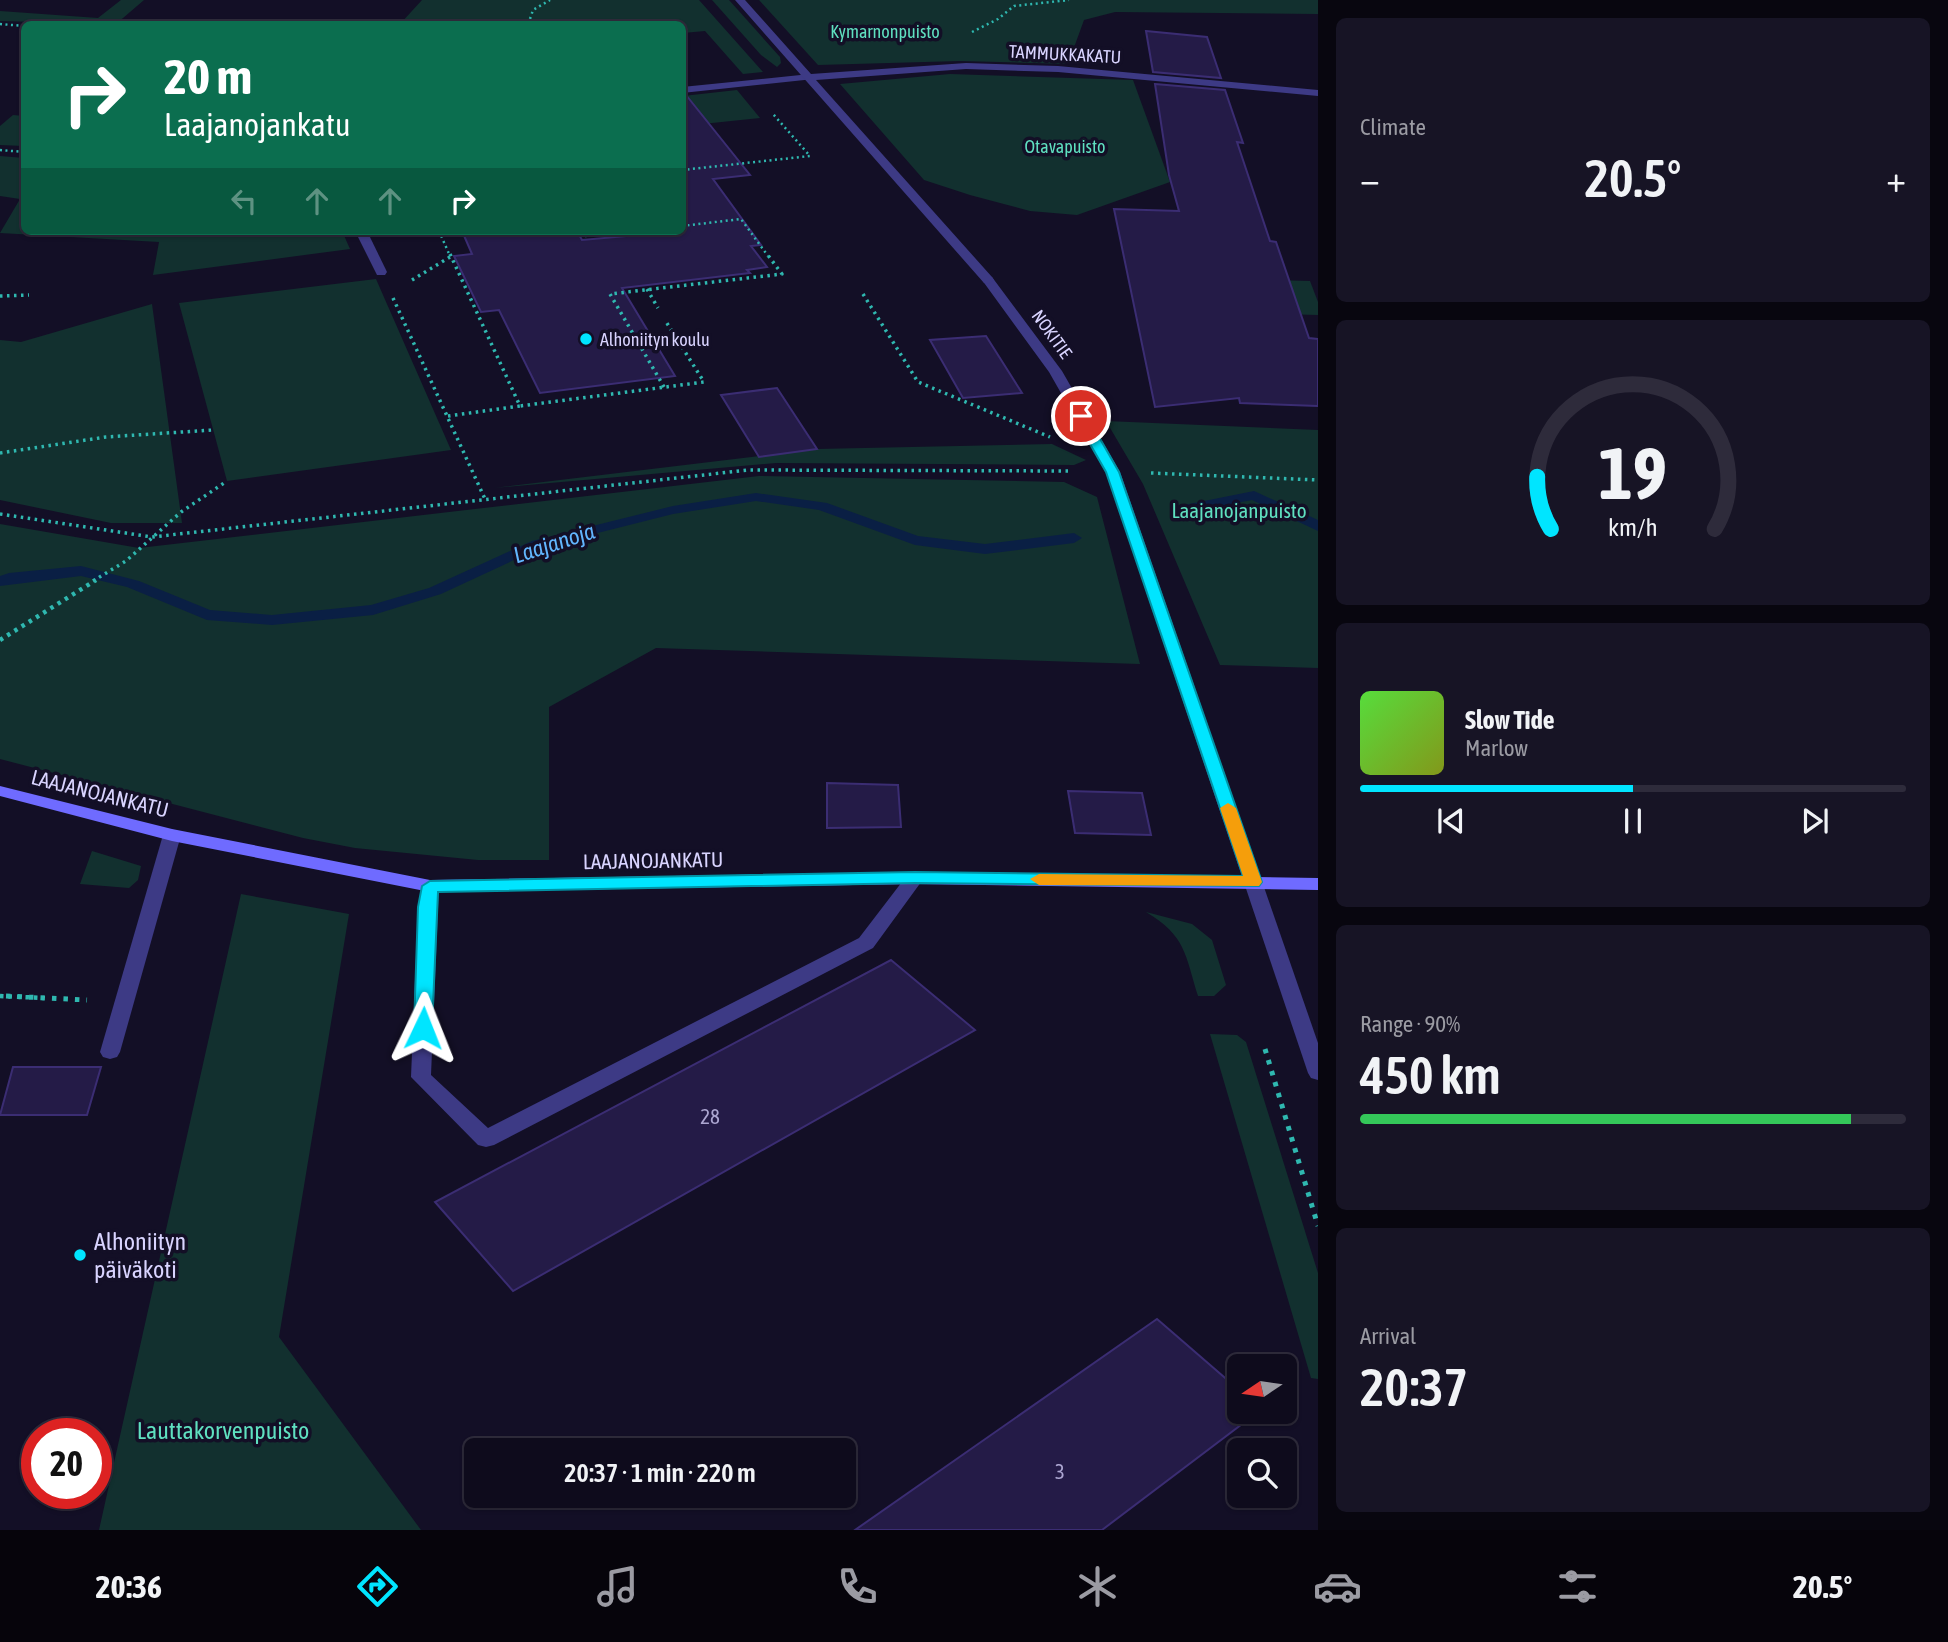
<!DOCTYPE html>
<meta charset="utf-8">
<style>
:root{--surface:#0e0b1c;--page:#171425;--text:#f1f3f6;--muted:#9b9ba3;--line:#2e2b3b;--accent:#00e5ff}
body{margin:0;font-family:"Asap Condensed",sans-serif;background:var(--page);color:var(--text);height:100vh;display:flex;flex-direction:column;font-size:26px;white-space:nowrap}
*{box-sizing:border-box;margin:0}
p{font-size:23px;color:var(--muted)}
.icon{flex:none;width:38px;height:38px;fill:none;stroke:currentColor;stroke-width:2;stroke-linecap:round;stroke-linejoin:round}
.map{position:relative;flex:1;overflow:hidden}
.panel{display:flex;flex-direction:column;gap:18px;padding:18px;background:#08060f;width:630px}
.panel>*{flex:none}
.hud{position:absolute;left:21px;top:21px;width:665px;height:214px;border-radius:10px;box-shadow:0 2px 5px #0004,0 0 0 2px var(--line);background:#0b6e4f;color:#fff;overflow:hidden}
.needle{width:46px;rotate:257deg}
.controls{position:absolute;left:1227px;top:1354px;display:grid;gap:14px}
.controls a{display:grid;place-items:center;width:70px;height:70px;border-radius:10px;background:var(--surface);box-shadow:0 2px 5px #0004,0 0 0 2px var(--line);font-size:35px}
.speed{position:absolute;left:21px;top:1418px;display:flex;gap:14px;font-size:35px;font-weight:700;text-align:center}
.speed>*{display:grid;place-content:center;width:91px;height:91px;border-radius:50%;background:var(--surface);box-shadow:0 2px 5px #0004,0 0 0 2px var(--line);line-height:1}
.speed .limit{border:10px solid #d22;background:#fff;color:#111}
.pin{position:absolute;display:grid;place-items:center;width:60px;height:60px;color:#fff;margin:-30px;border:4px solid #fff;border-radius:50%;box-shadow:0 2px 7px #0007}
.me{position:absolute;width:77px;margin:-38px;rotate:2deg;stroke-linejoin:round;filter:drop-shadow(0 0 5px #0008)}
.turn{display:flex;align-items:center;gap:24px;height:147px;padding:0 28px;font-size:32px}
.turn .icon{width:91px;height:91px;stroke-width:2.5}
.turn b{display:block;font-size:49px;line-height:60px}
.lanes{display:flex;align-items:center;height:66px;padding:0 28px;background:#0003;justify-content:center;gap:35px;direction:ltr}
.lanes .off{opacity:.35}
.big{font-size:52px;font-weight:600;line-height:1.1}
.panel .widget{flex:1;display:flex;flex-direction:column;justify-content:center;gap:10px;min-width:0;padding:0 24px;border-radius:10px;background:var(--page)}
.panel .dial{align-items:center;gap:0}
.dial svg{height:182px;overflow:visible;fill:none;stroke:var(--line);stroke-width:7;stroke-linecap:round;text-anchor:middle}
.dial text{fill:var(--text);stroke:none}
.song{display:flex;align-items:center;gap:21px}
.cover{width:84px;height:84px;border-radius:10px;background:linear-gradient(135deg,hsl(110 70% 55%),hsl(70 70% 35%))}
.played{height:7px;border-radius:4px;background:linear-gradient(90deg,var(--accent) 50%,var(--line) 50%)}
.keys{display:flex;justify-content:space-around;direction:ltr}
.heat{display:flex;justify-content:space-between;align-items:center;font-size:38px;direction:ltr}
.charge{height:10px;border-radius:5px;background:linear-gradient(90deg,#34c759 90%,var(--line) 0)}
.trip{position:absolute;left:464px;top:1438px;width:392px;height:70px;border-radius:10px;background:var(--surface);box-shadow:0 2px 5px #0004,0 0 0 2px var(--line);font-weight:600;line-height:70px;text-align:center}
.tab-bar{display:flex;height:112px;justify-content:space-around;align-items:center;background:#06040b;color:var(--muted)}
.tab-bar .icon{width:49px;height:49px}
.tab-bar .selected{color:var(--accent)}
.tab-bar b{font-size:32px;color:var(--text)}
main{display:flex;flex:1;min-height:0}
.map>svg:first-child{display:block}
.green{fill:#12302f}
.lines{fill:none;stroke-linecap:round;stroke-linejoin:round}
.stream{fill:#0a1f44;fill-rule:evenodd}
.building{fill:#241b47;stroke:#3b2d73;stroke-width:2}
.path-far3{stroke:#2fb8b0;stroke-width:2.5;stroke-dasharray:2 3.5;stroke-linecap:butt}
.path-far2{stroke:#2fb8b0;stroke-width:3.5;stroke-dasharray:2.5 4.5;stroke-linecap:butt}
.path-far1{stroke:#2fb8b0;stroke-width:4.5;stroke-dasharray:3.5 5;stroke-linecap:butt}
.path{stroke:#2fb8b0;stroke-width:5;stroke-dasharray:4.5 7;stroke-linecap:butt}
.lane{fill:#3d3a85;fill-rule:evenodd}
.street{fill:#3d3a85;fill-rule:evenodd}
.secondary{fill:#6f6bff;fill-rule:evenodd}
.route{fill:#00e5ff;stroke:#0095a6;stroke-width:2}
.slow{fill:#f59e0b}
.poi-dot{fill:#00e5ff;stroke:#130f26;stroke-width:2.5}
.labels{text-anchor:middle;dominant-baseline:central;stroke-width:7;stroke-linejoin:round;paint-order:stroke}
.far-park-label{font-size:18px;fill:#5fe0c0;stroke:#130f26}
.far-street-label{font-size:18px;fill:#d9d4ff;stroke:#130f26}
.far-poi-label{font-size:18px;fill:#d9d4ff;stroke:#130f26;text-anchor:start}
.park-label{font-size:21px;fill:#5fe0c0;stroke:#130f26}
.street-label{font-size:21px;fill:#d9d4ff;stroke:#130f26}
.near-number-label{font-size:21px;fill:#aca6d1}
.water-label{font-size:23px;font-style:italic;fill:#62b6ff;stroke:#130f26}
.near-poi-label{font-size:24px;fill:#d9d4ff;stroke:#130f26;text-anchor:start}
.near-park-label{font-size:24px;fill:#5fe0c0;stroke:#130f26}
</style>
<main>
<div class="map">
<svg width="1318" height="1530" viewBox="0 0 1318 1530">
<rect width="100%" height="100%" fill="#130f26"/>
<g class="green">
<path d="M121 0H144L116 24 0 21V11L98 18Z"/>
<path d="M422 0H699L763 72 743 74 705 31 683 33 682 24H400Z"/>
<path d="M712 0H729L780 57 781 63 777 67 761 55Z"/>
<path d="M759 0H1318V14L1115 12 1084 20 1068 64 960 61 818 65Z"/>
<path d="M950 74 1133 80 1170 182 1077 215 1030 211 970 195 924 180 840 84Z"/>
<path d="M737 90 760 118 683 126V96Z"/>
<path d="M13 115 24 116V146L0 145V126Z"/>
<path d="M0 156 24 158V231H342L350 249 153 275 159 242 0 233 20 199 0 196Z"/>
<path d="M376 279 451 450 227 481 179 303Z"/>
<path d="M1237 279 1310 281 1318 302V315L1248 313Z"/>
<path d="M152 304 182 523H111L0 500V340L21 342Z"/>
<path d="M1106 421 1318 430V668L1220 665 1143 484Z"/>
<path d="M1052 444 1086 460 1074 465 776 463 494 488 817 449Z"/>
<path d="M759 476 1064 482 1097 497 1140 664 656 648 549 707V860H478L355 848 303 838 0 759V524L139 548Z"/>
<path d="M92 851 141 866 138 880 129 888 80 884Z"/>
<path d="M241 894 349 914 279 1337 421 1530H99Z"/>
<path d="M1146 912 1192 924 1212 940 1226 985 1214 996H1198C1185 954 1186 936 1146 912Z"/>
<path d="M1210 1034 1237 1035 1246 1042 1318 1273V1379L1311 1378Z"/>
</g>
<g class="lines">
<g class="stream">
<path d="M1254 491 1318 520V531L1252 500 1184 513 1177 509 1184 505Z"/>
<path d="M756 493 827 503 918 536 985 544 1074 533 1082 538 1074 543 985 554 915 545 819 510 756 501 673 514 542 547 441 594 373 615 272 625 207 620 127 587 81 576 0 586V576L9 573 81 566 139 581 210 610 272 615 371 605 429 588 532 541 673 506Z"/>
</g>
</g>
<g class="building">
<path d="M1146 31 1207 37 1221 78 1153 72Z"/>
<path d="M1155 84 1225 90 1243 143 1237 142 1270 241 1276 242 1309 338 1318 339V406L1240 403 1239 398 1155 407 1114 209 1179 211 1169 175Z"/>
<path d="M686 95 750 175 713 179 761 245 751 246 767 267 747 270 750 273 622 288 675 376 540 393 499 310 481 312 454 256 472 254 462 231H577L582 240 682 231V96Z"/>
<path d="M986 336 1022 393 963 398 930 340Z"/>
<path d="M777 388 817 449 759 457 721 395Z"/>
<path d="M827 783 898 785 901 827 827 828Z"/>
<path d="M1068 791 1142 793 1151 835 1075 833Z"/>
<path d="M891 960 975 1030 513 1291 435 1202Z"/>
<path d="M13 1067H101L87 1115H0Z"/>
<path d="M1157 1319 1239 1390V1412H1258L1102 1530H855Z"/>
</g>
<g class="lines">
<g class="path-far3">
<path d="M0 24 24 26"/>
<path d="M532 24 530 19 533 10 550 0"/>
<path d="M972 32 998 19 1014 6 1069 0"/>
<path d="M0 150 24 152"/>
<path d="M682 170 810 156 773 114"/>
<path d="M682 226 741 219 768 256"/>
<path d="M439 231 450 256"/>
<path d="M583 231 585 236 631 231"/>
</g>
<g class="path-far2">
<path d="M450 254 520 406 704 382 665 320"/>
<path d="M412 280 450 257"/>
<path d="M647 289 658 308"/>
<path d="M863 294 918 382 1050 437"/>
<path d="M0 296 29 295"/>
<path d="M393 298 485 499"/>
<path d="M664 387 610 294 782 274 767 254"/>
<path d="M448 416 520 406"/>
<path d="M0 453 106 437 213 430"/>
<path d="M1151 473 1318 480"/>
<path d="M0 514 152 537 748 470 1072 471"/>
<path d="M93 581 126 561 181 512 227 481"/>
</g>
<g class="path-far1">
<path d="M0 640 96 580"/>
<path d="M0 996 44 998"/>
</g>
<g class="path">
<path d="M6 996 87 1000"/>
<path d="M1265 1049 1318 1226"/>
</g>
<g class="lane">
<path d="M810 74 815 77 814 79 682 93V87Z"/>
<path d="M355 231H367L387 272 385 275H377Z"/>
<path d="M988 276 992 277 1062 371 1120 472 1118 475H1108L1106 472 1049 372 982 280Z"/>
<path d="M172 829 181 835 120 1052 117 1057 110 1059 103 1057 100 1052 163 835Z"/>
<path d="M915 872 924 878 873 948 494 1145 486 1147 478 1145 411 1077 418 907 423 882H437L439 886 431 1075 488 1128 859 938 908 874Z"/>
</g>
<g class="street">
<path d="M735 0H745L811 74 966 63 1058 66 1318 90V96L1058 72 966 69 816 80 992 277 994 280 988 284 984 283Z"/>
<path d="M1113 468 1120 472 1318 1043V1080L1311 1078 1308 1073 1106 472Z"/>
</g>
<path class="secondary" d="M0 786 172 829 430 880 915 872 1318 878V890L915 884 430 892 172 841 0 796Z"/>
</g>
<path class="route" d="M1081 412 1087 416 1119 472 1262 882 1259 886 915 883 438 892 432 1028 429 1033H416L414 1028 418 907 422 886 430 881 915 872 1243 876 1106 472 1074 416Z"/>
<path class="slow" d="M1228 803 1236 808 1262 882 1259 886 1039 885 1030 879 1039 874 1243 876 1220 808Z"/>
<g class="poi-dot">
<circle cx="586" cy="339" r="7"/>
<circle cx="80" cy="1255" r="7"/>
</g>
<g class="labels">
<g class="far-park-label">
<text x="885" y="31">Kymarnonpuisto</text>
<text x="1065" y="146">Otavapuisto</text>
</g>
<g class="far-street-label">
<text transform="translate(1065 54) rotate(3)">TAMMUKKAKATU</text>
<text transform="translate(1052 334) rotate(54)">NOKITIE</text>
</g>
<g class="far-poi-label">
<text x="600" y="339">Alhoniityn koulu</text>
</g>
<g class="park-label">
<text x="1239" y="510">Laajanojanpuisto</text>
</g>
<g class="street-label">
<text transform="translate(100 793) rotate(14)">LAAJANOJANKATU</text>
<text transform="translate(653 860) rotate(-1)">LAAJANOJANKATU</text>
</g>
<g class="near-number-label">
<text x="710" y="1116">28</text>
<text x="1060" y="1471">3</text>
</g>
<g class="water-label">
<text transform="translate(554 543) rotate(-18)">Laajanoja</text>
</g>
<g class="near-poi-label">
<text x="94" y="1241">Alhoniityn<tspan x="94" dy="28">päiväkoti</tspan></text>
</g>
<g class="near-park-label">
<text x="223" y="1430">Lauttakorvenpuisto</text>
</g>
</g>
</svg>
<div class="controls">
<a><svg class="needle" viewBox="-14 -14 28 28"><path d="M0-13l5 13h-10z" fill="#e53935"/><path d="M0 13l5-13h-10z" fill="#9b9ba3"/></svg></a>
<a><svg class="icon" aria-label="search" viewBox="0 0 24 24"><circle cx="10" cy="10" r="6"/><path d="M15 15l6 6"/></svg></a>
</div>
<div class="speed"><div class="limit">20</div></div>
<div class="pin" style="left:1081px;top:416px;background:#d93025"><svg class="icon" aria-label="arrive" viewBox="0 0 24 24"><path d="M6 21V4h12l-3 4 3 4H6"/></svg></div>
<svg class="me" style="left:423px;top:1028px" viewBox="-20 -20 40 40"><path d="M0-17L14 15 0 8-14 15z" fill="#00e5ff" stroke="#fff" stroke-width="4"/></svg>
<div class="trip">20:37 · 1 min · 220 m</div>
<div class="hud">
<div class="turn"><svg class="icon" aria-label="right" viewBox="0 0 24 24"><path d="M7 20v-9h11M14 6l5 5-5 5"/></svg><div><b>20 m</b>Laajanojankatu</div></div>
<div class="lanes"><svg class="icon off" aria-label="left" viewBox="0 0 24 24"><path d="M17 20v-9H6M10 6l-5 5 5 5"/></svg><svg class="icon off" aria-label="ahead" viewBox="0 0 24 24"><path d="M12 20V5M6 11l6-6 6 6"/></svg><svg class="icon off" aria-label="ahead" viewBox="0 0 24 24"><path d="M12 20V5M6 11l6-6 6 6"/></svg><svg class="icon" aria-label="right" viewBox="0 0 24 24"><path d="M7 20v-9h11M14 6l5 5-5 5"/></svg></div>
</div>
</div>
<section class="panel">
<div class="widget"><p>Climate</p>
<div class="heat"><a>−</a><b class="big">20.5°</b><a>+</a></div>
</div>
<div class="widget dial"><svg viewBox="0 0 100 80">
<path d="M14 69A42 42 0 1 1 86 69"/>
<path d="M14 69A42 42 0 0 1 8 46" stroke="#00e5ff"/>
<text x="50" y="56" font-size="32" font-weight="700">19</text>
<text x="50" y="72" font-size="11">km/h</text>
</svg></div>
<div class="widget">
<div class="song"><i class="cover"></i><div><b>Slow Tide</b><p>Marlow</p></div></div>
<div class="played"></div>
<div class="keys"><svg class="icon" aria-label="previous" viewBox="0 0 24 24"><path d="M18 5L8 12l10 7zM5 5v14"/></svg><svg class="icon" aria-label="pause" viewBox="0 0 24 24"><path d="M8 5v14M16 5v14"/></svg><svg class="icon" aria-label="next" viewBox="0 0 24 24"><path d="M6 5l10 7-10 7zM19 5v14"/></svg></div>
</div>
<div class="widget"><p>Range · 90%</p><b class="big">450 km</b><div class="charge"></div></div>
<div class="widget"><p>Arrival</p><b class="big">20:37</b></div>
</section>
</main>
<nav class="tab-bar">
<b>20:36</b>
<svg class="icon selected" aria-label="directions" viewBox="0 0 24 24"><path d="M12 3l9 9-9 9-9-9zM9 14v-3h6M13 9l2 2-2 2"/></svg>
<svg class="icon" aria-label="music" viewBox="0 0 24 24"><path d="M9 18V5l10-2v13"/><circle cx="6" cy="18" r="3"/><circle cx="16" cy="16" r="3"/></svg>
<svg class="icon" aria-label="phone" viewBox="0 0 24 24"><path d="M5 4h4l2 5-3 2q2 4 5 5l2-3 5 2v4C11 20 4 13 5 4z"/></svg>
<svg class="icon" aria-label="climate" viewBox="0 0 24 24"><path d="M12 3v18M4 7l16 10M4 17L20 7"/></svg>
<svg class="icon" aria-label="car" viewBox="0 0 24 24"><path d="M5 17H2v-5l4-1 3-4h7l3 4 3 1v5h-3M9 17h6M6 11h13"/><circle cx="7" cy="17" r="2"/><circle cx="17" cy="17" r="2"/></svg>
<svg class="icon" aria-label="filters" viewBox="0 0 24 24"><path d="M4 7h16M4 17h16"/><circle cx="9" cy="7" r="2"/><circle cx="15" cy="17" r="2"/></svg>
<b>20.5°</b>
</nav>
